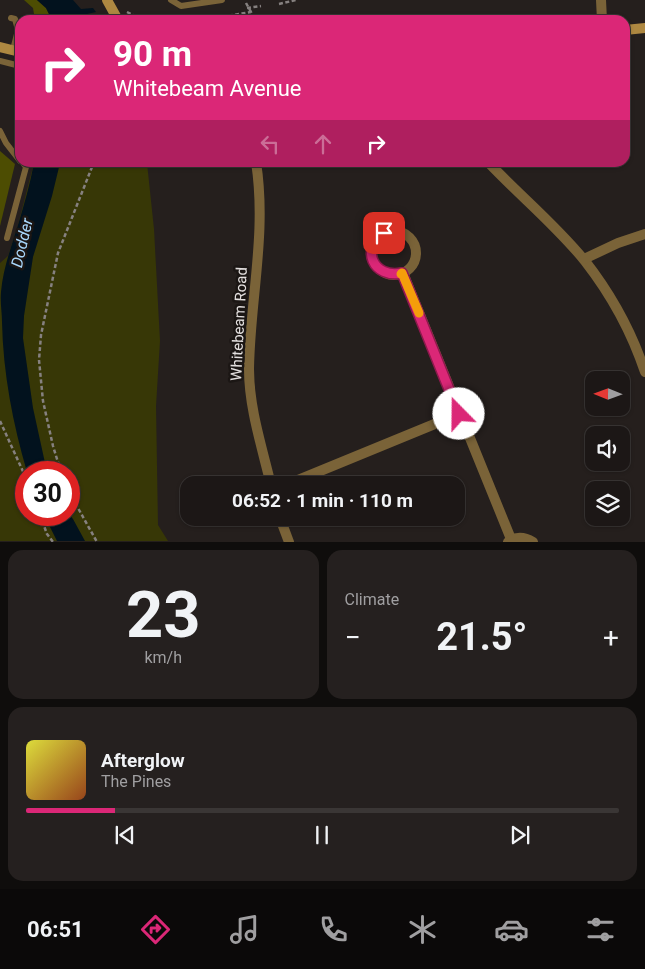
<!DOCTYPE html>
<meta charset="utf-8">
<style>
:root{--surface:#1c1716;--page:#25201f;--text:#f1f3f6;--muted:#a09fa1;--line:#3a3635;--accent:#db2777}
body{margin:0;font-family:Roboto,sans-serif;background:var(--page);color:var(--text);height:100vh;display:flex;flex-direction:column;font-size:19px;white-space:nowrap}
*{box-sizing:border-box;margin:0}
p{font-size:16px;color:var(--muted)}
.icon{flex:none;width:28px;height:28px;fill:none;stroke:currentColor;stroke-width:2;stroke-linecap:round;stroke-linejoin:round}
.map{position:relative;height:542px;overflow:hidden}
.side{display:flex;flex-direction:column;gap:8px;padding:8px;background:#0f0d0c;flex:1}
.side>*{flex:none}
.hud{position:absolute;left:15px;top:15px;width:615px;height:152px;border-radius:15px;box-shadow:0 1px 4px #0004,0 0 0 1px var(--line);background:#db2777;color:#fff;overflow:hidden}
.needle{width:32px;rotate:271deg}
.fabs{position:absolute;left:585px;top:371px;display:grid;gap:10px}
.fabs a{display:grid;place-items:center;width:45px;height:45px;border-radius:10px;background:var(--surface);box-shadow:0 1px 4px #0004,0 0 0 1px var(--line);font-size:25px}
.speed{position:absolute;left:15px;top:461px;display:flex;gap:10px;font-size:25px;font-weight:700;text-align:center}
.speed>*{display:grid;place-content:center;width:65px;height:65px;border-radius:50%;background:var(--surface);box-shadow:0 1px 4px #0004,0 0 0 1px var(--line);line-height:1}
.speed .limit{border:8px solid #d22;background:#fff;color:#111}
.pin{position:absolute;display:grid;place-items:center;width:42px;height:42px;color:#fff;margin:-21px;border-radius:10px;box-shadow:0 2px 8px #0006}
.me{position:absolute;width:55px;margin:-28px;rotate:338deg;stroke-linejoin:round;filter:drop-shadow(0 0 4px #0008)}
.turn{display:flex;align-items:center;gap:18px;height:105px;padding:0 15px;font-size:22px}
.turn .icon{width:65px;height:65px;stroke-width:2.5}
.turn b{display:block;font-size:35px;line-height:42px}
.lanes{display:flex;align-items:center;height:48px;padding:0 15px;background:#0003;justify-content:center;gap:25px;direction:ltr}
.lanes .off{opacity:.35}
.big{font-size:38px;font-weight:700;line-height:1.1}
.side .card{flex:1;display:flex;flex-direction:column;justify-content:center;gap:8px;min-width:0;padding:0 18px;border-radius:15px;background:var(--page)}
.side .dial{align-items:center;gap:0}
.dial b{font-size:65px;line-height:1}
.song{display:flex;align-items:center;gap:15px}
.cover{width:60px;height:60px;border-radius:8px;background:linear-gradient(135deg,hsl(60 70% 55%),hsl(20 70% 35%))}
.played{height:5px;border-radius:2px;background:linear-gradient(90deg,var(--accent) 15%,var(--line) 15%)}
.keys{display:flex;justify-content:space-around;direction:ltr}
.heat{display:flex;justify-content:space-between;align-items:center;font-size:28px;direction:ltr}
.side .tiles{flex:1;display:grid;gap:8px;grid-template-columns:1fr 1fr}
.card:last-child{grid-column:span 2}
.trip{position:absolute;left:180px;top:476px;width:285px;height:50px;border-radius:15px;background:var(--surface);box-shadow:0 1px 4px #0004,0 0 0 1px var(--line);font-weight:700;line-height:50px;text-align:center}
.menu{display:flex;height:80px;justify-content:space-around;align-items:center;background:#0b0909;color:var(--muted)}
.menu .icon{width:35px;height:35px}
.menu .on{color:var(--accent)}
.menu b{font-size:22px;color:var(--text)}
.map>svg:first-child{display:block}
.green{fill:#373706;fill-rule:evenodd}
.forest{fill:#4d4d02}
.water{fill:#02121e}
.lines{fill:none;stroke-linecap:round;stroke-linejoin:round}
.path{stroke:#868180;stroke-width:2.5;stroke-dasharray:4 2.5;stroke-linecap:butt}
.lane{stroke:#7a6338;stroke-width:6}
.street{stroke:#7a6338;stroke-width:10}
.secondary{stroke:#ae8841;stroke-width:10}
.route-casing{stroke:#8e194d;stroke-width:12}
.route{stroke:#db2777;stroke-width:9}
.slow{stroke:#f59e0b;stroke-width:9}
.labels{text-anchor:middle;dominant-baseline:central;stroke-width:5;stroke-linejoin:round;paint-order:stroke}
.street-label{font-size:15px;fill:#e3dfde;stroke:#1b1614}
.water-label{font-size:16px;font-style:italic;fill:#a8d7fb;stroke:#1b1614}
</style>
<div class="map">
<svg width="645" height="542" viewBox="0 0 645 542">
<rect width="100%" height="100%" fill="#251f1d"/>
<path class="green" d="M34 163H147L154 229 160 341 156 406 158 525 168 541H0V263L8 256 18 225ZM26 472H69V515H26Z"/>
<g class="forest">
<path d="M24 0H37L46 8 52 20H35L33 8Z"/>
<path d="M0 151 15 164 0 226Z"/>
</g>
<g class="water">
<path d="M37 0H73L81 9 93 8 96 12 87 14 90 20H52L46 8Z"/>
<path d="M34 163H60L52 196 33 257 24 316 23 338 33 408 47 472H27C13 424 3 373 2 322 2 312 0 302 1 292 3 269 11 247 18 225 24 205 30 184 34 163Z"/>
<path d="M69 514 73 519 85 541H57L44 515H69Z"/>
</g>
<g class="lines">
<g class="path">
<path d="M246 3 251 12"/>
<path d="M279 4 296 0"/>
<path d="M247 8 261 6"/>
<path d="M127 12 143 20"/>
<path d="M203 20 251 12 252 20"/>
<path d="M368 20 375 15"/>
<path d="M0 421 26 478"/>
<path d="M61 472 53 446 43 401 39 360 41 335 58 253 94 162"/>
<path d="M69 492 97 542"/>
<path d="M40 515 47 534 53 542"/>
</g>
<g class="lane">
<path d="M171 0 181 6 222 0"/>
<path d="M11 18 15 19 18 30 13 50"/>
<path d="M0 61 20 66"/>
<path d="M0 131 6 143 20 161"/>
<path d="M7 238 26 167 22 162"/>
</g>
<g class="street">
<path d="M601 0 602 20"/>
<path d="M256 162C267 233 250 299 249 369 249 408 262 447 271 485"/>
<path d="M488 162C519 195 556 225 585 261 610 293 632 333 645 372"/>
<circle cx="394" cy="253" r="22"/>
<path d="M584 259 618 243 645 234"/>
<path d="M403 273 511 539"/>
<path d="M286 485 459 414"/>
<path d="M280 518 289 542"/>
<path d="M508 542C516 536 525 537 533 542"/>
</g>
<g class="secondary">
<path d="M107 0 118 20"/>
<path d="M625 30 645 28"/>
<path d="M0 47 20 52"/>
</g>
</g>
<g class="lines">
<g class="route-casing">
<path id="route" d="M384 233C360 248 373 279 402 273L459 414"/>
</g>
<use href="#route" class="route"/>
<path class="slow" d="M401 274 402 273 419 313"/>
</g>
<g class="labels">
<g class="street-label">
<text transform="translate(239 324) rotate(-87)">Whitebeam Road</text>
</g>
<g class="water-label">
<text transform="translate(22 243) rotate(-77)">Dodder</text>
</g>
</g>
</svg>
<div class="fabs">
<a><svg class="needle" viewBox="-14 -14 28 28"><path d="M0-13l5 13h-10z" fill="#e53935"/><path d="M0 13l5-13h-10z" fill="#a09fa1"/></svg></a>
<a><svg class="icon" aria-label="sound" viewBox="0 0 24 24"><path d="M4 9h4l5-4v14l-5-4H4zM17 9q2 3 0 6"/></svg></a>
<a><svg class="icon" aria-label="layers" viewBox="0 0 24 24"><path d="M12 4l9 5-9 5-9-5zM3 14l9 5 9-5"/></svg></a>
</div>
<div class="speed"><div class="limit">30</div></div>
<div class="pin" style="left:384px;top:233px;background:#d93025"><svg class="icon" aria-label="arrive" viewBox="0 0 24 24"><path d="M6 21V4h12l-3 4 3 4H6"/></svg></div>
<svg class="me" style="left:459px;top:414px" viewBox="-20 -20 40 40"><circle r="19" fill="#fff"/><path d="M0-13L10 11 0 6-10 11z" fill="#db2777"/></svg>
<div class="trip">06:52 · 1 min · 110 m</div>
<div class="hud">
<div class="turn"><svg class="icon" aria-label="right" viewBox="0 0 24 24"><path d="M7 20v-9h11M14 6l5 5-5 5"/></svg><div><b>90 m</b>Whitebeam Avenue</div></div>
<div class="lanes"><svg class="icon off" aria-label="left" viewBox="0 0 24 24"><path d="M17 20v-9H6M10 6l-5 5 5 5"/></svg><svg class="icon off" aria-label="ahead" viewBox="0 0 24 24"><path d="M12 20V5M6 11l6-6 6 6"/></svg><svg class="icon" aria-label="right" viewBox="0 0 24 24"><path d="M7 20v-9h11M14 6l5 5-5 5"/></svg></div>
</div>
</div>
<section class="side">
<div class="tiles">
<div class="card dial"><b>23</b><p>km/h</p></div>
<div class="card"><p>Climate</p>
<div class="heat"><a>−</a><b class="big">21.5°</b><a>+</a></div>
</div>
<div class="card">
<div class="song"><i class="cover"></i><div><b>Afterglow</b><p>The Pines</p></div></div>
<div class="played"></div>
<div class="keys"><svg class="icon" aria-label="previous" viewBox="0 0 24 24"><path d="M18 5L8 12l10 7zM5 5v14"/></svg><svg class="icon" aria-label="pause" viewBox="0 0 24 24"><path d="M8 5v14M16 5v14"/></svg><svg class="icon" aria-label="next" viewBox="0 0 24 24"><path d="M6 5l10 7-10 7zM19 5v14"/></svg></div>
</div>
</div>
</section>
<nav class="menu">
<b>06:51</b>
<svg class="icon on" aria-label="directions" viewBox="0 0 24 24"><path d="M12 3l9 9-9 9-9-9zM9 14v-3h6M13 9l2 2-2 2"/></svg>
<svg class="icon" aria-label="music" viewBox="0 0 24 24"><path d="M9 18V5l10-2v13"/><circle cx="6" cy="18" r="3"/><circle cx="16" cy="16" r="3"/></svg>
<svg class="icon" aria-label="phone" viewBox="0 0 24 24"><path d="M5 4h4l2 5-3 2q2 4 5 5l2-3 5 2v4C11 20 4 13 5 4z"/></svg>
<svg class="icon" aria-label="climate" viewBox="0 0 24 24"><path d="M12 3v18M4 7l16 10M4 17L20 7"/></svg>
<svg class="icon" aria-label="car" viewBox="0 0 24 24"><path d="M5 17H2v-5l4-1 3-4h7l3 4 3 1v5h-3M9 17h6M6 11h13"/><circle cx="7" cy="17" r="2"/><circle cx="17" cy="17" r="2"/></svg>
<svg class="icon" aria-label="filters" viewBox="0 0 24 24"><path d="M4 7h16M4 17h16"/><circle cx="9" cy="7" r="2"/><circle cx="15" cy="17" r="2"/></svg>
</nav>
